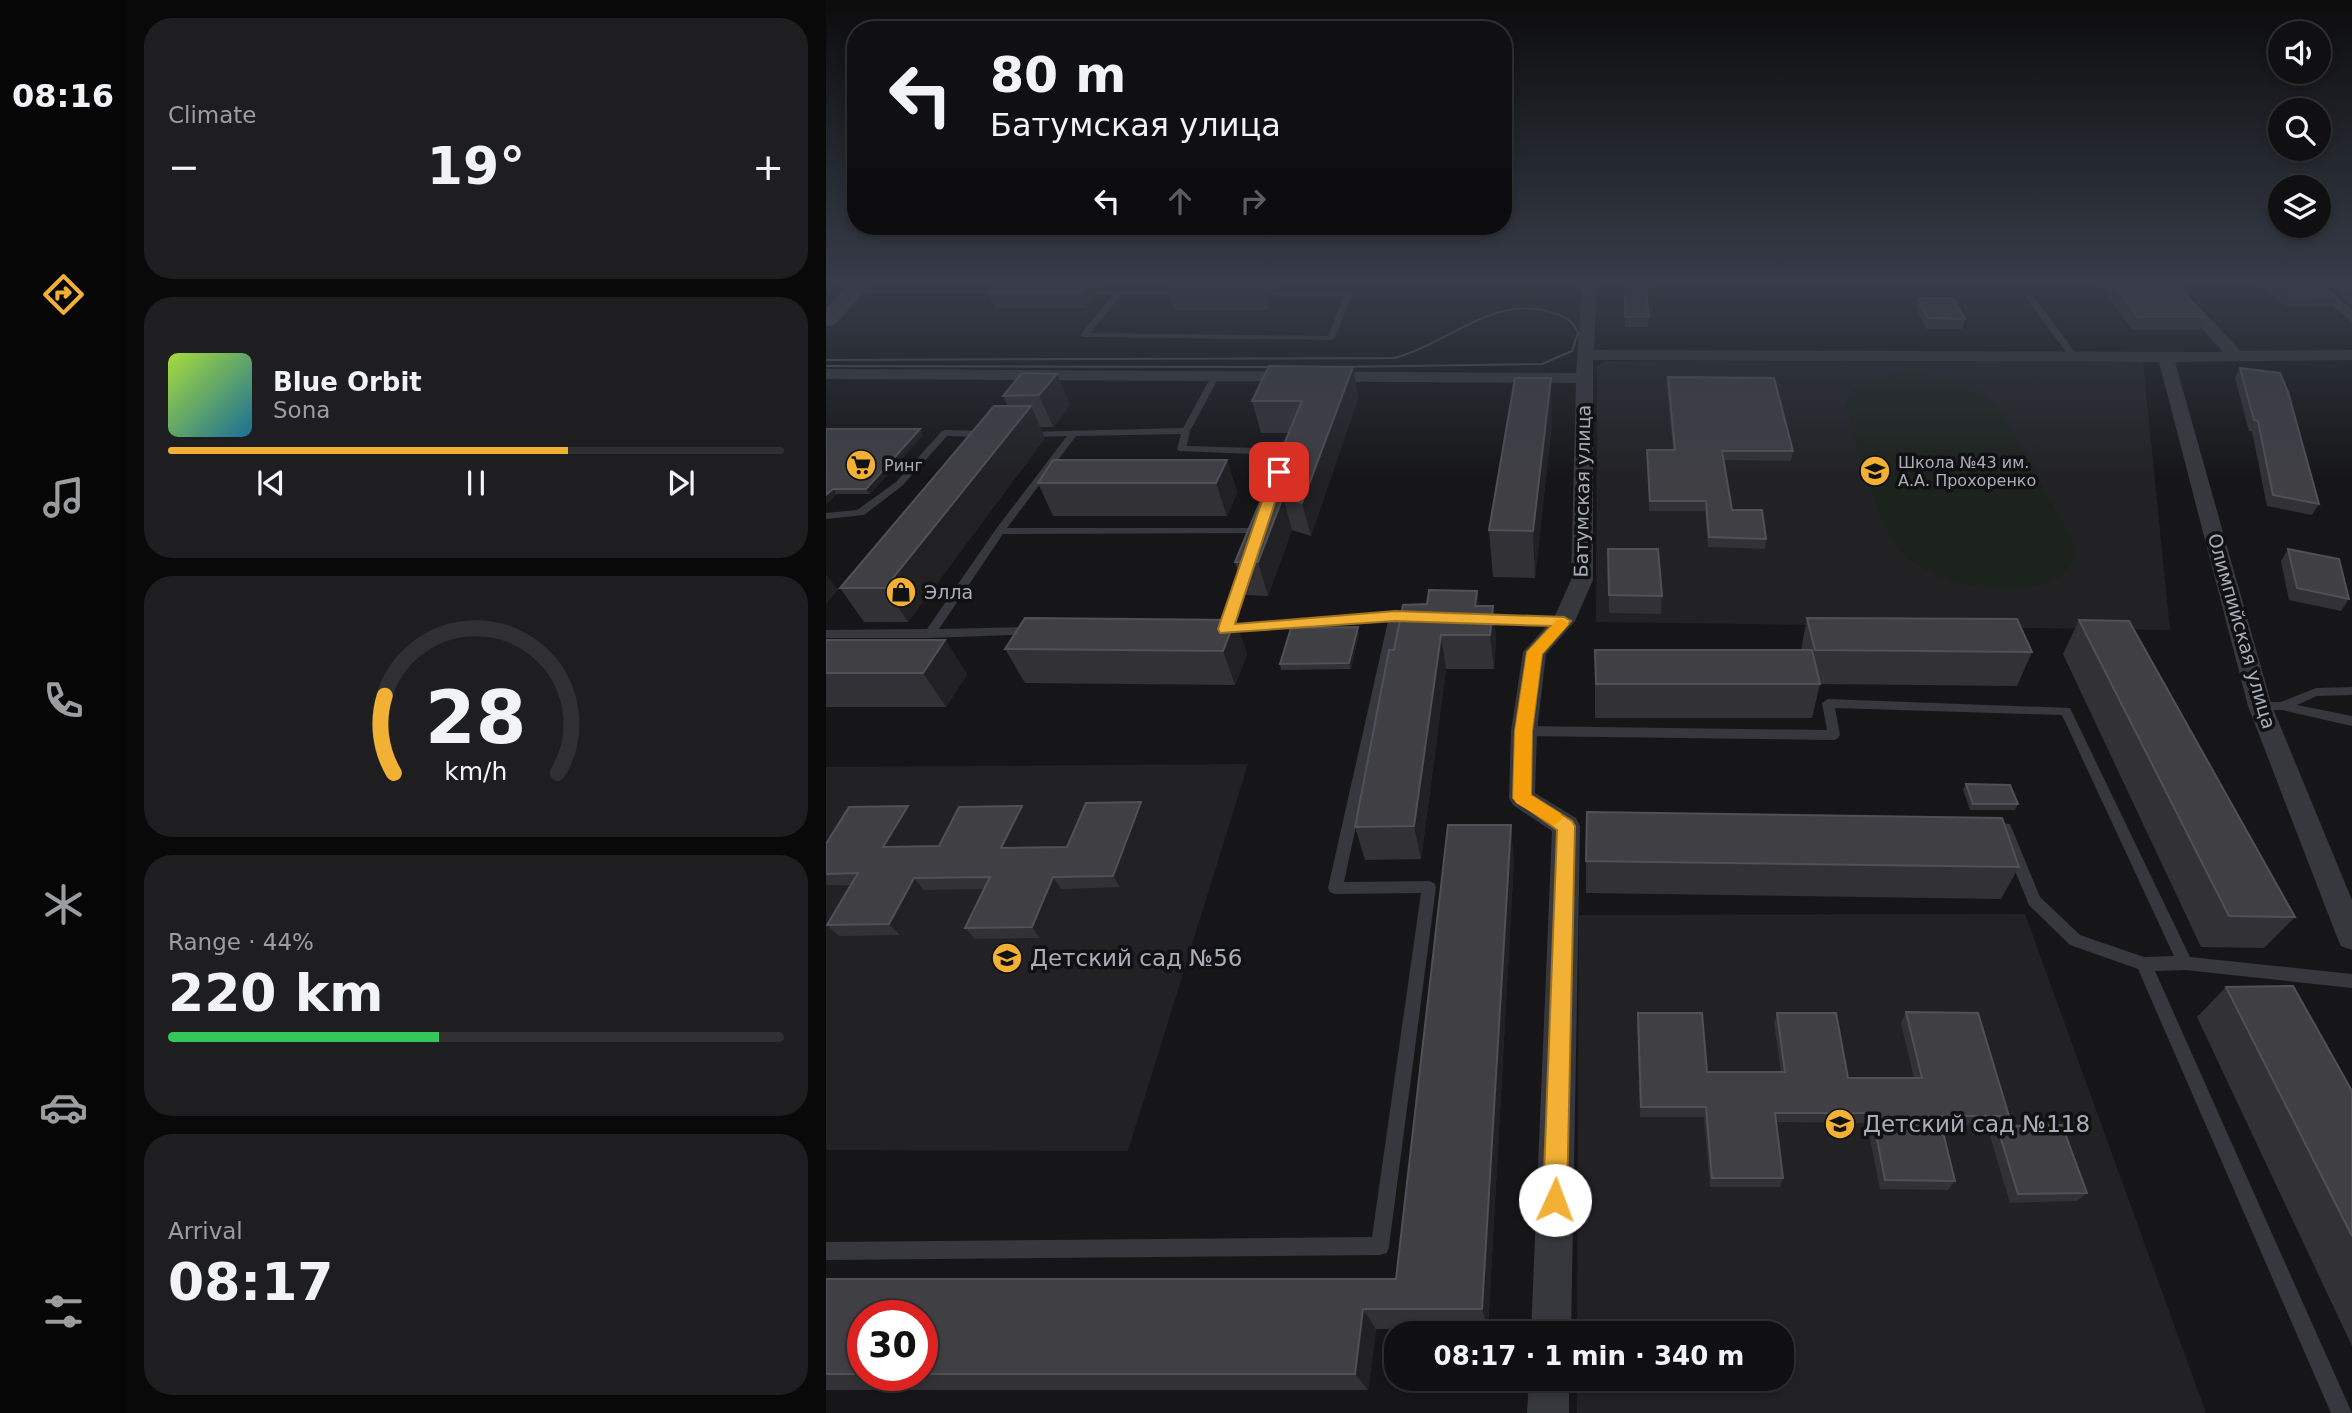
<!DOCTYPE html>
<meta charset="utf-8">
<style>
:root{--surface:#101012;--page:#1e1e20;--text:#f1f3f6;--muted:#9c9d9f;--line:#303032;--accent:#f2b134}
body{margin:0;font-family:"DejaVu Sans",sans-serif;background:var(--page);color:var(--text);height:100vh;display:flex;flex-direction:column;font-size:26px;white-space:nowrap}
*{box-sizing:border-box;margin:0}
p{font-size:23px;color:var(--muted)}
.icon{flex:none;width:38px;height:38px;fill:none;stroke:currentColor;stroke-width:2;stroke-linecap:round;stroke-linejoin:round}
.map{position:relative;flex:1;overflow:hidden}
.details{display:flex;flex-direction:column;gap:18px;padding:18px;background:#09090a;width:700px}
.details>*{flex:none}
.banner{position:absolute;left:21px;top:21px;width:665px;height:214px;border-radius:28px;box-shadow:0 4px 10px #0003,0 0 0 2px var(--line);background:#101012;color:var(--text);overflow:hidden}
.controls{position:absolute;left:1442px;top:21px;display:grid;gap:14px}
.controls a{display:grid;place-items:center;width:63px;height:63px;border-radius:50%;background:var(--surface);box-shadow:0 4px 10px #0003,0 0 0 2px var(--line);font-size:35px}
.speed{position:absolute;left:21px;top:1300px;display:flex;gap:14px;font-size:35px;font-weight:700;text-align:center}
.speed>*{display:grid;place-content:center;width:91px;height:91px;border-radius:50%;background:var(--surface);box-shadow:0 4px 10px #0003,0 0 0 2px var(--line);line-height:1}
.speed .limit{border:10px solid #d22;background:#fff;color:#111}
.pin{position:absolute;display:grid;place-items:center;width:60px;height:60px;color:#fff;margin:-30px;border-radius:14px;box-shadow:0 4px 10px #0006}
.me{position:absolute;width:77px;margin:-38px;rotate:2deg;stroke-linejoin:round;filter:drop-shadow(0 0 5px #0008)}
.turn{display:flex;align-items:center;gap:24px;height:147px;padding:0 28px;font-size:32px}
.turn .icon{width:91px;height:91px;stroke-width:2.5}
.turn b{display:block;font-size:49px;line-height:60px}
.lanes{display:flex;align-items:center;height:66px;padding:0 28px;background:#0003;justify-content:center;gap:35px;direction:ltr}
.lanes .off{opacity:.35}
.big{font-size:52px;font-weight:800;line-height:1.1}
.details .card{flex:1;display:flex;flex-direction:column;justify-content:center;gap:10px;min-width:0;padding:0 24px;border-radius:28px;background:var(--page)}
.details .dial{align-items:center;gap:0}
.dial svg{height:182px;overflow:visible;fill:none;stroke:var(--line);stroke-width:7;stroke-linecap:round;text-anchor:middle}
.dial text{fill:var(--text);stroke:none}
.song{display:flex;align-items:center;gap:21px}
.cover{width:84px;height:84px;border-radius:10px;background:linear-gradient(135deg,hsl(80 70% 55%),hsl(200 70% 35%))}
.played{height:7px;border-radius:4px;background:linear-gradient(90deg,var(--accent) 65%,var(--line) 65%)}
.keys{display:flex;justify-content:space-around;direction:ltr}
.heat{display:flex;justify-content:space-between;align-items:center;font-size:38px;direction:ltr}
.charge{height:10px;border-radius:5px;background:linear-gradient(90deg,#34c759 44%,var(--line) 0)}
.trip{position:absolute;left:558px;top:1321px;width:410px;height:70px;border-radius:28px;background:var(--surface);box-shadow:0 4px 10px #0003,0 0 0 2px var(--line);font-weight:800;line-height:70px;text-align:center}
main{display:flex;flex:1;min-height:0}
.dock{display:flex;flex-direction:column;width:126px;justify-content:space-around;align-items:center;background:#060607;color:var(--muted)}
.dock .icon{width:49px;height:49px}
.dock .on{color:var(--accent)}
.dock b{font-size:32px;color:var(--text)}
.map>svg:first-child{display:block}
.built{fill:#222225}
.green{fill:#1c231d}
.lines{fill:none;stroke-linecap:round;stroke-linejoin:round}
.service{fill:#37383d;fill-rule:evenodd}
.minor{fill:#37383d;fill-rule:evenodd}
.secondary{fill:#45474d;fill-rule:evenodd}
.tram{stroke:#4a4c52;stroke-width:2}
.wall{fill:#323236;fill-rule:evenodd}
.shaded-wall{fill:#212124}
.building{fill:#3f3f44;stroke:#4f5156;stroke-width:2}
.route{fill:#f2b134;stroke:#9d7322;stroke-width:2}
.slow{fill:#f59e0b}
.labels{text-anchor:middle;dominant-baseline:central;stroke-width:7;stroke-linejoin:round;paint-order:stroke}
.far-poi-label{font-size:16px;fill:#a8adb8;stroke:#111113;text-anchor:start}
.street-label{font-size:19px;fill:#a8adb8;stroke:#111113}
.poi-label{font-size:19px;fill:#a8adb8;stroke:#111113;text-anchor:start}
.near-poi-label{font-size:23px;fill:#a8adb8;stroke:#111113;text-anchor:start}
</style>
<main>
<nav class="dock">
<b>08:16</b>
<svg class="icon on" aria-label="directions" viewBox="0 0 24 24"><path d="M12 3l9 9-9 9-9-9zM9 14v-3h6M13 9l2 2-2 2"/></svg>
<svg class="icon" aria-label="music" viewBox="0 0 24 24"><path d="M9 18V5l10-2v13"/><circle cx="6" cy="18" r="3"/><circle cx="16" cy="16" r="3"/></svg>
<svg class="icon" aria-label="phone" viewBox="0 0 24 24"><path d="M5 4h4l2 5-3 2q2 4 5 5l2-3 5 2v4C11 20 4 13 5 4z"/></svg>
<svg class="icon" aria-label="climate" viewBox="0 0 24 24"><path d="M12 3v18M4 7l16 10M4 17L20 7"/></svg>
<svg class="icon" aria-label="car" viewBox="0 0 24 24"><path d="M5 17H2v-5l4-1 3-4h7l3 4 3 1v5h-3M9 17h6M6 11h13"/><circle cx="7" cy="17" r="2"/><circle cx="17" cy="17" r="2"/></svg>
<svg class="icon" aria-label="filters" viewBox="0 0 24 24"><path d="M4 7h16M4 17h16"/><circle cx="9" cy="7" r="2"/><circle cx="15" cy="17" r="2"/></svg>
</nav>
<section class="details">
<div class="card"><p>Climate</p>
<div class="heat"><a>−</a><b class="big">19°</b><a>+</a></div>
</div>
<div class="card">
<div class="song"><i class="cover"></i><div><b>Blue Orbit</b><p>Sona</p></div></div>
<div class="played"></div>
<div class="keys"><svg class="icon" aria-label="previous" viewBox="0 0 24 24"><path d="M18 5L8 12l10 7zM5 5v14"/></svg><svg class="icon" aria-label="pause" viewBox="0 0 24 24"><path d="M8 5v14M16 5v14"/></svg><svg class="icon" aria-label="next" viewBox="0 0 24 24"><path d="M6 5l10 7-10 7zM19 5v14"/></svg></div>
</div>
<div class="card dial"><svg viewBox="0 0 100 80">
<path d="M14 69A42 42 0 1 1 86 69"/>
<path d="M14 69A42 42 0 0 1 10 35" stroke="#f2b134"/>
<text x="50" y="56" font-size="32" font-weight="700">28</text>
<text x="50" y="72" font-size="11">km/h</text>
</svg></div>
<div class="card"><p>Range · 44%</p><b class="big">220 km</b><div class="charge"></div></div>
<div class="card"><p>Arrival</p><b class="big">08:17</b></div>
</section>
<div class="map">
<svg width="1526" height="1413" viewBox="0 0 1526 1413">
<rect width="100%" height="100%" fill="#161618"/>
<g class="built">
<path d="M780 361 1317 362 1344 630 770 622 771 366Z"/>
<path d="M422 764 302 1151 0 1150V767Z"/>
<path d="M1199 914 1380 1413H751V1379H956V1334L751 1333 753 915Z"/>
</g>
<path class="green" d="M1091 375C1121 379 1155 386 1175 411L1246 540C1260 598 1166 592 1133 583 1113 578 1092 568 1077 554 1052 530 1033 446 1021 410 1018 376 1067 375 1091 375Z"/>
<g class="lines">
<g class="service">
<path d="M26 289 179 290 183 292 179 294 29 293H26Z"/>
<path d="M246 291H357L361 293 357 295H295L264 333 502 336 518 296H431L427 294 431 292H522L526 294 509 338 505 340 258 337 254 335 287 295H246Z"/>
<path d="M1200 294H1206L1252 356V360H1246L1200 298Z"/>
<path d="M386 375 393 377 364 431 361 446 460 449 465 452 459 465 456 466 451 463 454 455 353 451 351 449 355 434 250 436 181 528H431L435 529V533L177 534 113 629 206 627 210 628 212 631 210 634 103 638H0V630L101 629 170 529 241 436 202 437 198 434 199 432 357 428Z"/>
<path d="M119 430 160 431 164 434 160 437 121 436 76 486 38 515 0 519V513L31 510 70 482 116 431Z"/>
<path d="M420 563 425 566 407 624 569 612H577L583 616 581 619 574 620 518 882 603 881 608 883 610 887 563 1246 561 1253 554 1255 0 1260V1242L546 1237 595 893 509 894 504 892 502 888 562 621 400 633 392 632 390 629 396 625 415 566Z"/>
<path d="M654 615 738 617 744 621 738 625 650 622 648 619Z"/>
<path d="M1526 687V695L1491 696 1471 705 1526 716V726L1456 710H1434L1428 706 1434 702H1455L1490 688Z"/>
<path d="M1002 699 1244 708 1364 957 1526 974V988L1359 970 1329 971 1526 1413H1505L1312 969 1244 945 1203 905 1174 834 1159 832 1157 828 1159 824 1164 822 1184 824 1214 897 1254 935 1318 957 1348 956 1236 715 1009 708 1014 735 1012 738 1008 740 698 736 694 734 692 731 694 728 698 726 1001 730 996 703Z"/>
</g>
<g class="minor">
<path d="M757 281H771L768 350 1397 352 1333 281H1348L1415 351 1526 350V360L1349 362 1446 706 1526 900V950L1515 946 1511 937 1422 706 1333 362 767 360V580L749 621 720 654 711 731 709 793 750 818 754 826 745 1334H705L726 831 687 805 683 798 685 731 697 652 728 618 745 580 750 383 0 379V369L750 373Z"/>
<path d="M1477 281H1493L1526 309V322Z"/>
<path d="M703 1379H743V1413H701Z"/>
</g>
<path class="secondary" d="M27 281H49L8 325 0 326V308Z"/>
<g class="tram">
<path d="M0 360 568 358C623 344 667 293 728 313 739 316 748 322 752 333L746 351 716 364 506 367"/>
<path d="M0 366 461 367"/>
</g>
</g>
<g class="wall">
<path d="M186 281H281L276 288H265L268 297 260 308H169L162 293Z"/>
<path d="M339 281H457L453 289H446L448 298 442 310H348Z"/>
<path d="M798 281H826V290H820L823 317 822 327H799Z"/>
<path d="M1270 281H1347L1380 317 1374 330H1307Z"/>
<path d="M1430 281H1490L1510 297 1504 307H1460Z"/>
<path d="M1497 281H1526V306Z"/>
<path d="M1092 298 1139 319 1136 329H1100L1090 308Z"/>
<path d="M527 367 532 398 485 536 466 530 442 596 420 595 409 562 463 433H435L426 401Z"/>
<path d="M1414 368 1493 504 1486 515 1441 506 1426 431H1423L1409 378Z"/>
<path d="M231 374 244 405 227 427H214L219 438 82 622H38L14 588 182 406 177 396Z"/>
<path d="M842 377 967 451 965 461 898 460 906 510 940 539 939 549 882 547 879 511H823L821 450H847L841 386Z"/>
<path d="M726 422 709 578 667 577 663 530Z"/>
<path d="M0 429 97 435 44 494H10L0 505Z"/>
<path d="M401 460 411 493 401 516H227L212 483Z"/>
<path d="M782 549 836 596 835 614 783 613Z"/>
<path d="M1462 549 1523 599 1515 611 1463 600 1455 561Z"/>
<path d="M651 591 653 606H667L670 640 668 669H620L595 859 539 860 529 827 601 604Z"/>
<path d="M981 618 1206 652 1191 686 994 684 986 718H769V650H975Z"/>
<path d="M409 620 421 654 409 685 199 683 179 649Z"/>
<path d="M1253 620 1469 917 1438 948 1375 947 1237 654Z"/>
<path d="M533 633 525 669 455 670 454 664Z"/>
<path d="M0 640H119L141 674 120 707H0Z"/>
<path d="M1140 784 1192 804 1189 810H1144L1137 790Z"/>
<path d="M315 802 321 813 294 887 235 889 214 938 149 939 139 928 158 889 98 890 74 935 13 936 1 925 25 885H0V844L91 818 74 847 113 846 196 806 204 817 189 848 241 847Z"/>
<path d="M688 858 662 1328 550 1329 542 1390H0V1279H570ZM37 1316H96V1376H37Z"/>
<path d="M760 861 1193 867 1175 899 760 893Z"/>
<path d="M1400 987 1526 1091V1346L1371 1017Z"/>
<path d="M1080 1012 1183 1116 1176 1125H1115L1129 1181 1122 1190 1054 1189 1041 1123 950 1122 957 1178 954 1187H884L878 1117H814L811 1023 812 1013 881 1072H955L948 1023 951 1013 1022 1078H1088L1075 1023Z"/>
<path d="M1171 1126 1261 1193 1251 1201 1184 1203 1164 1136Z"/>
</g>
<g class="shaded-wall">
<path d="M274 281H281L276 288Z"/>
<path d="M435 281H444L448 298 442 310Z"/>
<path d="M451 281H457L453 289Z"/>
<path d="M263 282 268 297 260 308 254 293Z"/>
<path d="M527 367 532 398 485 536 476 503Z"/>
<path d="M231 374 244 405 227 427 213 395Z"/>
<path d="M725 378 726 422 709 578 707 531Z"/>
<path d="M205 406 219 438 82 622 59 588Z"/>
<path d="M94 429 97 435 44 494 40 489Z"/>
<path d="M401 460 411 493 401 516 390 483Z"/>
<path d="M7 489 10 494 0 505V495Z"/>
<path d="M457 497 466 530 442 596 432 562Z"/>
<path d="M0 574 12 590 0 604Z"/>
<path d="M651 591 655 625 649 606Z"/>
<path d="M667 606 670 640 668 669 664 635Z"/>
<path d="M409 620 421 654 409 685 397 651Z"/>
<path d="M532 627 533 633 525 669 523 663Z"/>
<path d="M615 635 620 669 595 859 588 826Z"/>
<path d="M119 640 141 674 120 707 97 673Z"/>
<path d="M315 802 321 813 294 887 287 876Z"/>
<path d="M82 806 91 818 68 859 57 847Z"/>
<path d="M196 806 204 817 184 860 175 848Z"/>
<path d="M685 825 688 858 662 1328 656 1309Z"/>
<path d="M227 877 235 889 214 938 206 927Z"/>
<path d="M88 878 98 890 74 935 63 924Z"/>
<path d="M537 1309 550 1329 542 1390 529 1374Z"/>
</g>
<g class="building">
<path d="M799 281H819L823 317H799Z"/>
<path d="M1285 281H1347L1380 317H1312Z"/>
<path d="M1446 281H1490L1510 297 1465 298Z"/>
<path d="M1514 281H1526V291Z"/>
<path d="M173 282H263L254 293H162Z"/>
<path d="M1092 298H1127L1139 319 1102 318Z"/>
<path d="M443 366 527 367 476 503 457 497 432 562H409L476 401H426Z"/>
<path d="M1414 368 1454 373 1462 392 1493 504 1447 495 1432 421 1428 420Z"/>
<path d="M196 373 231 374 213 395 177 396Z"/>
<path d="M842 377 948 378 967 451H896L906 510H936L940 539 883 537 880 501H824L821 450H849Z"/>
<path d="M689 378H725L707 531 663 530Z"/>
<path d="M168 406H205L59 588H14Z"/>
<path d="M0 429H94L40 489H7L0 495Z"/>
<path d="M227 460H401L390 483H212Z"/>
<path d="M782 549H832L836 596 783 595Z"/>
<path d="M1462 549 1513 559 1523 599 1471 588Z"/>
<path d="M603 590 651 591 649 606H667L664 635H615L588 826 529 827 563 650H568L577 605 601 604Z"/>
<path d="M199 618 409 620 397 651 179 649Z"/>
<path d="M981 618 1191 619 1206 652 989 650Z"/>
<path d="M1253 620 1303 621 1469 917 1403 916Z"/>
<path d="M532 627 523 663 454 664 465 628Z"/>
<path d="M0 640H119L97 673H0Z"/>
<path d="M769 650H986L994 684H770Z"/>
<path d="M1140 784 1184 785 1192 804H1147Z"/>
<path d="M315 802 287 876 227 877 206 927 139 928 164 877 88 878 63 924 1 925 32 873 0 874V844L23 807 82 806 57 847 113 846 133 807 196 806 175 848 241 847 260 803Z"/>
<path d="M761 812 1176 818 1193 867 760 861Z"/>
<path d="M622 825H685L656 1309H537L529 1374H96V1316H37V1374H0V1279H570Z"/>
<path d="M1467 986 1526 1091V1236L1400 987Z"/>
<path d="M1080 1012 1152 1013 1183 1116H1113L1129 1181 1059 1180 1046 1113H949L957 1178H886L880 1107H815L812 1013H876L881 1072H959L951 1013H1010L1022 1078H1096Z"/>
<path d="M1236 1125 1261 1193 1192 1194 1171 1126Z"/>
</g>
<linearGradient id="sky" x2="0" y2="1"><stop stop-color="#0c0c0d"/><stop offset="0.59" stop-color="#363c48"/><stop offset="1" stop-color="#363c48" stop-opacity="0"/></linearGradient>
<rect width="1526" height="479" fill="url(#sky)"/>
<path class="route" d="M453 468 459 472 409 624 569 611 738 617 745 621 716 654 706 731 705 795 746 821 749 826 741 1200 737 1208 729 1212 721 1208 717 1200 731 830 687 798 689 731 701 652 725 626 569 621 394 633 392 629 446 472Z"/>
<path class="slow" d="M736 619 743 624 716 654 706 731 705 795 734 813 737 818 728 826 690 803 687 798 689 731 701 652 731 620Z"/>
<defs>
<g id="supermarket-disc" transform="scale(1.575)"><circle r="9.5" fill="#f2b134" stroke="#111113"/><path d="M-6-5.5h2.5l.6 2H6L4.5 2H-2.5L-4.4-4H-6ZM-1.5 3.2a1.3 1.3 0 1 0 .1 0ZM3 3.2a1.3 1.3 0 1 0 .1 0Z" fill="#111"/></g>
<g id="school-disc" transform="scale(1.575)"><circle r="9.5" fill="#f2b134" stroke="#111113"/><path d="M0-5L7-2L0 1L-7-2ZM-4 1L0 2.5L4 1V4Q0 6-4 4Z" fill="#111"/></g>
<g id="shop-disc" transform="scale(1.575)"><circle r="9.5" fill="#f2b134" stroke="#111113"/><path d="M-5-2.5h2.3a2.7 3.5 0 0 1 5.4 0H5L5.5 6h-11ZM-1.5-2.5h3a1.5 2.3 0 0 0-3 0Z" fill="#111"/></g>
</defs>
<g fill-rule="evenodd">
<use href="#supermarket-disc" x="35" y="465"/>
<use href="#school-disc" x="1049" y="471"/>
<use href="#shop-disc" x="75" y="592"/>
<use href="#school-disc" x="181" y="958"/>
<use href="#school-disc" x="1014" y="1124"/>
</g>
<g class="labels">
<g class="far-poi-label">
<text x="1072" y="462">Школа №43 им.<tspan x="1072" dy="18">А.А. Прохоренко</tspan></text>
<text x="58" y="465">Ринг</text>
</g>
<g class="street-label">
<text transform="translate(756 491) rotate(-89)">Батумская улица</text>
<text transform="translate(1416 631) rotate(74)">Олимпийская улица</text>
</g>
<g class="poi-label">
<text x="98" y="592">Элла</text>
</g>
<g class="near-poi-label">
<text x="204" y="958">Детский сад №56</text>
<text x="1037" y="1124">Детский сад №118</text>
</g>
</g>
</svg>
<div class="controls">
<a><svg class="icon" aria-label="sound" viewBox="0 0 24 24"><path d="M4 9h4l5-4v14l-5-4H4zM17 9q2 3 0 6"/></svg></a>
<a><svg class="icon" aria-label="search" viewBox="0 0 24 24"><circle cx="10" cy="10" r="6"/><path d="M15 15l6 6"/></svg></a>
<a><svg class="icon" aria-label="layers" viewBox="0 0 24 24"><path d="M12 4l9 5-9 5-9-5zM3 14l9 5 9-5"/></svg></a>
</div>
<div class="speed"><div class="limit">30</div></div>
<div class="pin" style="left:453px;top:472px;background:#d93025"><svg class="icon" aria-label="arrive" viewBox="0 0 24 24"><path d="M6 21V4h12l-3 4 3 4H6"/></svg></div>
<svg class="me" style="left:729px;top:1200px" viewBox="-20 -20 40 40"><circle r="19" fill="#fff"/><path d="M0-13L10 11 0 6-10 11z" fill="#f2b134"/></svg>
<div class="trip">08:17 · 1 min · 340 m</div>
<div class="banner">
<div class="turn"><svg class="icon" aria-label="left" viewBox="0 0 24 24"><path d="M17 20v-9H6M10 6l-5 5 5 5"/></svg><div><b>80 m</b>Батумская улица</div></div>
<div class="lanes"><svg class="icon" aria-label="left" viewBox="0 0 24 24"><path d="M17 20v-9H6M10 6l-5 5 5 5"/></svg><svg class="icon off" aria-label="ahead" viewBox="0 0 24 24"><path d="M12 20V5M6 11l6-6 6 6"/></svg><svg class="icon off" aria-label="right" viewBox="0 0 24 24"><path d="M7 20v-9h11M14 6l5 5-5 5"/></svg></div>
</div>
</div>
</main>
